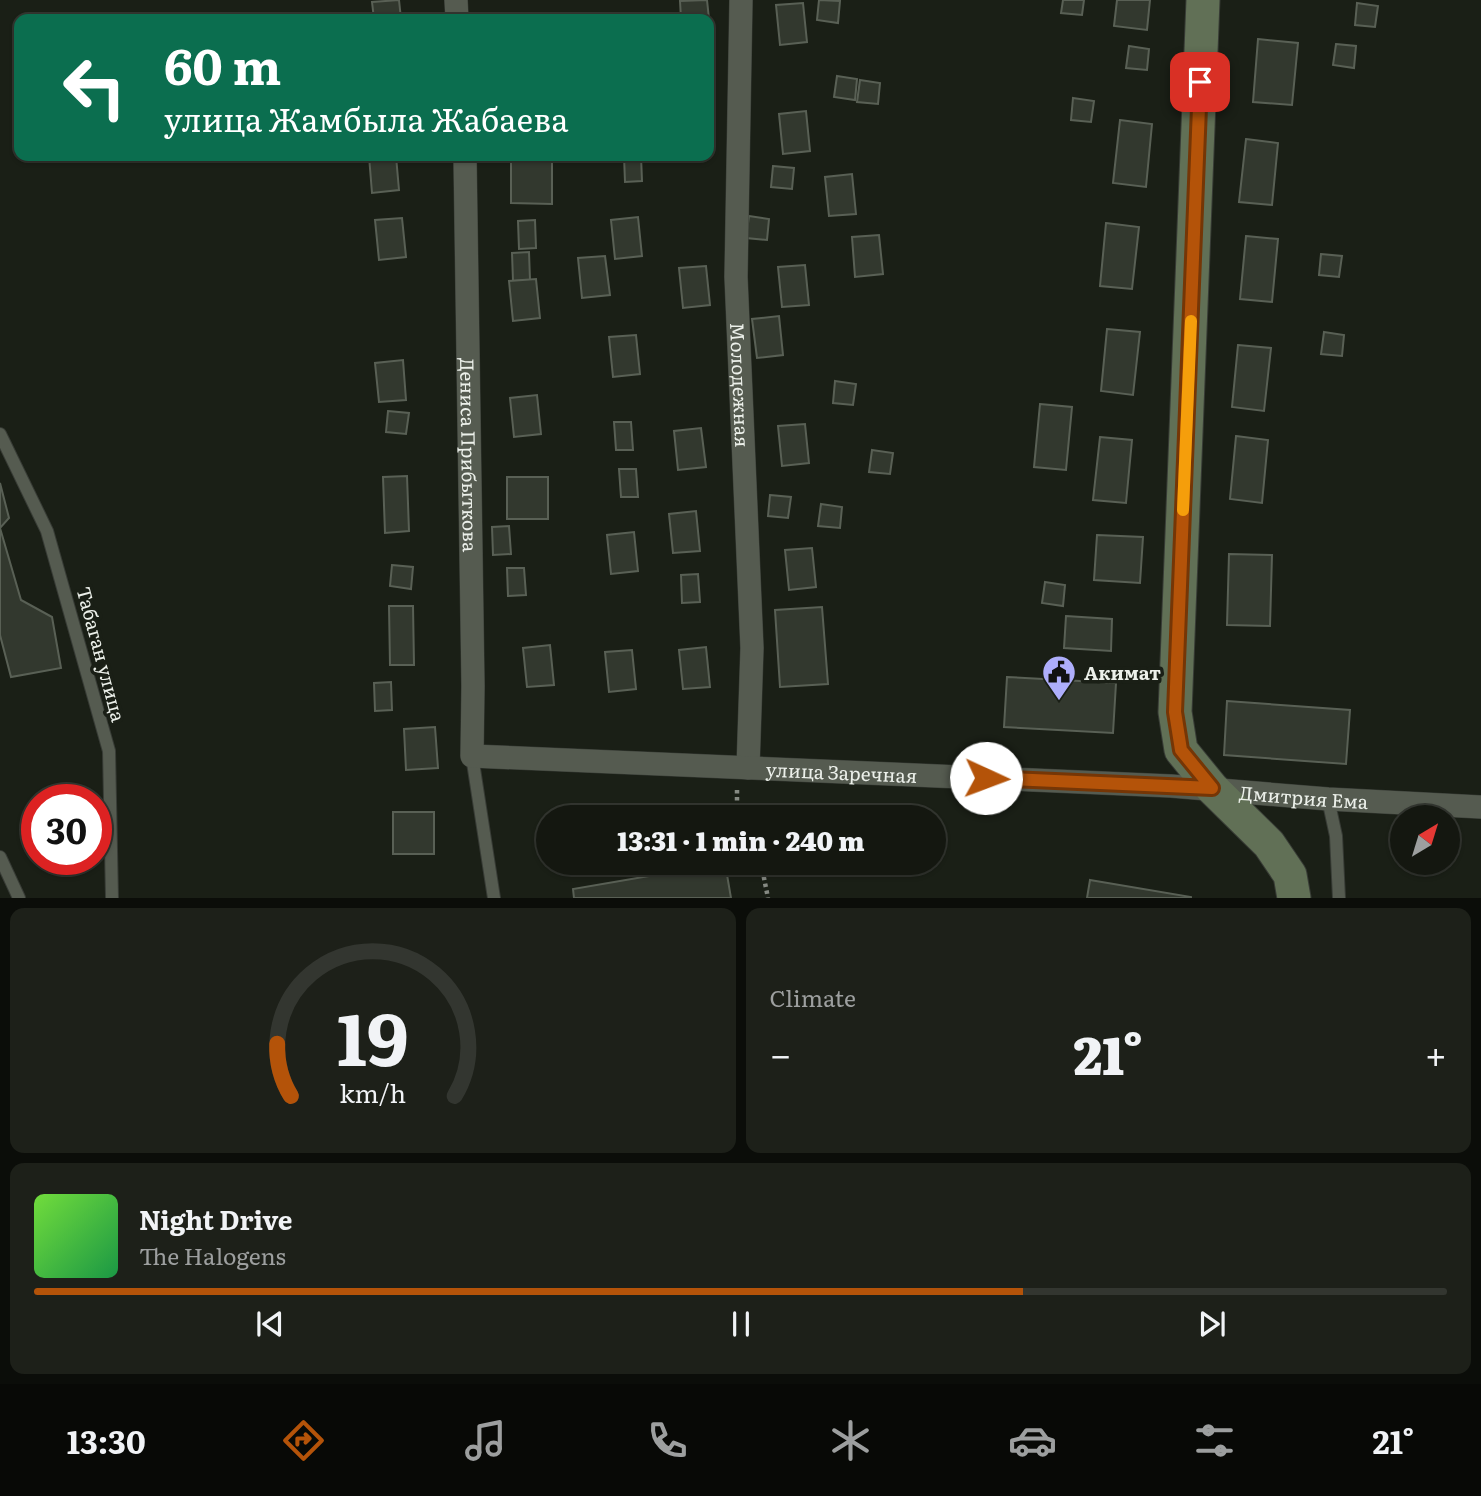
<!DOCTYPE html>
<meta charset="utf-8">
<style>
:root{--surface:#141710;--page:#1d2019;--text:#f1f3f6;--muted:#9d9f9f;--line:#333630;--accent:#b45309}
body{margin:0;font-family:Literata,serif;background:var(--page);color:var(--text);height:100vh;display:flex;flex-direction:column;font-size:26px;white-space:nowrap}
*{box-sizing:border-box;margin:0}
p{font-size:23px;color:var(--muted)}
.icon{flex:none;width:38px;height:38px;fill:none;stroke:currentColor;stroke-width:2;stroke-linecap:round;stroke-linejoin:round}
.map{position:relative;height:898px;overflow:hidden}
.drawer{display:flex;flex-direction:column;gap:10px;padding:10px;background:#0b0d09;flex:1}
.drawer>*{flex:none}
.banner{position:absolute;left:14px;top:14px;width:700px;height:147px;border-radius:14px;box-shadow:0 2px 5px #0004,0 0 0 2px var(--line);background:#0b6e4f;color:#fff;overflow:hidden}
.needle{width:46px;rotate:38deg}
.buttons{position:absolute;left:1390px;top:805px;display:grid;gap:14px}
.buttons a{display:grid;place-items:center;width:70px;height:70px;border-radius:50%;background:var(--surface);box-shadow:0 2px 5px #0004,0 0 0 2px var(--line);font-size:35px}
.speed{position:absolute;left:21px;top:784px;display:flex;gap:14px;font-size:35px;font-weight:700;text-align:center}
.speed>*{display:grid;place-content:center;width:91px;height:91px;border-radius:50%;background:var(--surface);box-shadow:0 2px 5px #0004,0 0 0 2px var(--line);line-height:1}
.speed .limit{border:10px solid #d22;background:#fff;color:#111}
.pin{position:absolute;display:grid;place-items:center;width:60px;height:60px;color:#fff;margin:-30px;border-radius:14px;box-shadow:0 4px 10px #0006}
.me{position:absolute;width:77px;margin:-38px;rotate:92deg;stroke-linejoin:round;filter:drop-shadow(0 0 5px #0008)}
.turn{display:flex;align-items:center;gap:24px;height:147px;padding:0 35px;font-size:32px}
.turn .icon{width:91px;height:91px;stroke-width:2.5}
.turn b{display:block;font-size:49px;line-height:60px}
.big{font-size:52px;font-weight:800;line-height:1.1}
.drawer .tile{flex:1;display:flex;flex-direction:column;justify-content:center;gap:10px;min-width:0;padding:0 24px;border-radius:14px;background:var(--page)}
.drawer .dial{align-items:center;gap:0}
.dial svg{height:182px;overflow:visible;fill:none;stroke:var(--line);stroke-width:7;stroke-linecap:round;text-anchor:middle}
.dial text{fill:var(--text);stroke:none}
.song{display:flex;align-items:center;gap:21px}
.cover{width:84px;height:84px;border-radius:10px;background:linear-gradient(135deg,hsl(100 70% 55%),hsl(140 70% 35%))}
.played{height:7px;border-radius:4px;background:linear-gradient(90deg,var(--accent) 70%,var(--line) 70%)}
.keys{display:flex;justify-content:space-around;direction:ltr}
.heat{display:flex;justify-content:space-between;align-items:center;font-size:38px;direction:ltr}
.drawer .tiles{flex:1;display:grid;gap:10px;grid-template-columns:1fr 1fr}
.tile:last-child{grid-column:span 2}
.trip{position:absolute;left:536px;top:805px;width:410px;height:70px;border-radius:35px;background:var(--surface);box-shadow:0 2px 5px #0004,0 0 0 2px var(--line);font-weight:800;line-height:70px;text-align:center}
.tabs{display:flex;height:112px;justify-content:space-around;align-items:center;background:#080906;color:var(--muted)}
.tabs .icon{width:49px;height:49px}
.tabs .active{color:var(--accent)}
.tabs b{font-size:32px;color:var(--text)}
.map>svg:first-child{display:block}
.building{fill:#32382e;stroke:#596055;stroke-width:2}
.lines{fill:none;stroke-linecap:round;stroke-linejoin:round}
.lane-casing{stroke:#383c36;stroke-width:14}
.street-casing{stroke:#383c36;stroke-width:24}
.secondary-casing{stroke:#383c36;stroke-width:35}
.path{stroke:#868a83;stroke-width:4.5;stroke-dasharray:3.5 3.5;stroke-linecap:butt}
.lane{stroke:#555b50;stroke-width:12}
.street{stroke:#555b50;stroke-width:23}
.secondary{stroke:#617056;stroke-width:33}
.route-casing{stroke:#753606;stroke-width:18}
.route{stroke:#b45309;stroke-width:12}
.slow{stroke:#f59e0b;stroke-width:12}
.labels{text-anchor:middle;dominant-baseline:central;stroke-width:7;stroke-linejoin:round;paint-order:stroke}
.street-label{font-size:19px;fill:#ecf0ea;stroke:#1a1f16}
.poi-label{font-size:19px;font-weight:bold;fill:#ecf0ea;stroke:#1a1f16;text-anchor:start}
</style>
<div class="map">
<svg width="1481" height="898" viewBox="0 0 1481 898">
<rect width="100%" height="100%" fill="#1a1f16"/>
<g class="building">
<path d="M399 0 401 19H374L372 2Z"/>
<path d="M707 0 709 19H681L680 1Z"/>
<path d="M819 0 840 1 838 23 817 20Z"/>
<path d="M1063 0H1084L1082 15 1061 13Z"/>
<path d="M1117 0H1150L1147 30 1114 26Z"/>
<path d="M803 3 807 42 780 45 776 5Z"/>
<path d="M1357 3 1378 6 1375 27 1355 25Z"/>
<path d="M1258 39 1298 43 1292 105 1253 102Z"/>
<path d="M1336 44 1356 46 1354 68 1333 65Z"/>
<path d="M1129 46 1149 49 1147 70 1126 68Z"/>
<path d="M837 76 857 79 855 100 834 97Z"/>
<path d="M860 80 880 83 878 104 857 102Z"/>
<path d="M1073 98 1094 101 1091 122 1071 120Z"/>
<path d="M806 111 810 151 783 154 779 114Z"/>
<path d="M1120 120 1152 124 1146 187 1113 183Z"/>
<path d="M1246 139 1278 143 1272 205 1239 202Z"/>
<path d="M369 156H396L399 190 372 193Z"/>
<path d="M624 156H641L642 181 625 182Z"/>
<path d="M511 162H552V204L511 203Z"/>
<path d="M773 166 794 168 792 189 771 187Z"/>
<path d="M852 174 856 214 829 216 825 177Z"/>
<path d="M749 216 769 219 767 240 746 238Z"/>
<path d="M638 217 642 256 615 259 611 220Z"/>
<path d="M402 218 406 257 379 260 375 220Z"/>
<path d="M535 220 536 248 519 249 518 221Z"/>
<path d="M1106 223 1139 227 1132 289 1100 286Z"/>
<path d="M879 235 883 274 855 277 852 237Z"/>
<path d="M1246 236 1278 239 1272 302 1240 299Z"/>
<path d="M529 252 530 280 513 281 512 253Z"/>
<path d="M1321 254 1342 256 1339 277 1319 275Z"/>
<path d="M605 256 610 295 582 298 578 258Z"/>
<path d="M805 265 809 305 782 307 778 267Z"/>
<path d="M706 266 710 305 683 308 679 268Z"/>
<path d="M536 279 540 318 513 321 509 281Z"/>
<path d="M779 316 783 355 757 358 752 319Z"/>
<path d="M1107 329 1140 332 1133 395 1101 391Z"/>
<path d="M1324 332 1344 335 1342 356 1321 354Z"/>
<path d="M636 335 640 374 613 377 609 337Z"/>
<path d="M1238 345 1271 348 1264 411 1232 407Z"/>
<path d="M403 360 406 400 379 402 375 363Z"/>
<path d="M835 381 856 384 853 405 833 403Z"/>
<path d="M537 395 541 434 514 437 510 398Z"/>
<path d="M1040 404 1072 407 1066 470 1034 467Z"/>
<path d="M388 411 409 413 406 434 386 432Z"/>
<path d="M614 422H631L633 450H616Z"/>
<path d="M805 424 809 463 782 466 778 426Z"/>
<path d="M701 428 706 467 678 470 674 431Z"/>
<path d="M1236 436 1268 440 1262 503 1230 499Z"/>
<path d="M1100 437 1132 440 1126 503 1093 500Z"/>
<path d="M872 450 893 453 890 474 869 472Z"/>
<path d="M619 469H636L638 497H621Z"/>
<path d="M407 476 409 531 385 533 383 477Z"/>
<rect x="507" y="477" width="41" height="42"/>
<path d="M0 483 9 518 0 528Z"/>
<path d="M770 495 791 497 788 518 768 516Z"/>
<path d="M821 504 842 507 840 528 818 526Z"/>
<path d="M696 511 700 551 673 553 669 514Z"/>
<path d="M509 526 511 554 493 555 492 527Z"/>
<path d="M0 528 21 600 52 617 61 668 11 677 0 635Z"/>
<path d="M634 532 638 571 611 574 607 535Z"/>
<path d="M1097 535 1143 537 1140 583 1094 580Z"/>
<path d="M812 548 816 587 789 590 785 550Z"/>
<path d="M1229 554 1272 555 1270 626 1227 625Z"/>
<path d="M392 565 413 567 411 589 390 586Z"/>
<path d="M507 568H524L526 595 508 596Z"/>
<path d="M698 574 700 602 682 603 681 575Z"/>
<path d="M1045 582 1065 585 1063 606 1042 603Z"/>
<path d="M389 606H413L414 665H390Z"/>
<path d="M822 607 828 684 780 687 775 610Z"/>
<path d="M1066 616 1112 619 1111 651 1064 648Z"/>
<path d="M550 645 554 685 527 687 523 648Z"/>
<path d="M706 647 710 687 683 689 679 650Z"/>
<path d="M632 650 636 689 609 692 605 652Z"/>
<path d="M1007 677 1116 683 1113 733 1004 727Z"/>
<path d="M391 682 392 710 375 711 374 683Z"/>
<path d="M1227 701 1350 710 1346 764 1224 755Z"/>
<path d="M435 727 438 768 406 770 404 729Z"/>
<rect x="393" y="812" width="41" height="42"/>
<path d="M725 863 731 898H574L573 889Z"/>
<path d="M1090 880 1191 897V898H1087Z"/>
</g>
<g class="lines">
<g class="lane-casing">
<g id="lane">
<path d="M0 434 47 531 109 751 112 898"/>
<path d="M472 756 494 898"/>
<path d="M1328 799 1336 836 1339 898"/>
<path d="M0 857 19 898"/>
</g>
</g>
<g class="street-casing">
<g id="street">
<path d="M456 0 457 19"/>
<path id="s1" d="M741 0 736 277 752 648 748 768"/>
<path id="s2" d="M465 156 473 686 472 756 1171 786 1328 799 1481 807"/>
</g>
</g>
<g class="secondary-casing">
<path id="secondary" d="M1203 0 1175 712 1181 750 1212 788 1269 844 1290 875 1294 898"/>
</g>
<g class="path">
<path d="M737 790V809L742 817"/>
<path d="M761 863 768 898"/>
</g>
<use href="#lane" class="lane"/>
<use href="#street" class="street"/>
<use href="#secondary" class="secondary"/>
</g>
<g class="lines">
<g class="route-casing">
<path id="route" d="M986 778 1212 788 1181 750 1175 712 1200 82"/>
</g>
<use href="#route" class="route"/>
<path class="slow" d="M1183 510 1191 321"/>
</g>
<defs>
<g id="civic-pin" transform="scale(1.75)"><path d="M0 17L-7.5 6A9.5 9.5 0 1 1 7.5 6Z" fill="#aeaefb" stroke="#1a1f16"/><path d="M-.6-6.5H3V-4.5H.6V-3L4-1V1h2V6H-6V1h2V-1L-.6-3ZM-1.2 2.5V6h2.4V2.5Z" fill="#111"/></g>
</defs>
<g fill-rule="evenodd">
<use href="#civic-pin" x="1059" y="672"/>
</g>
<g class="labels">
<g class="street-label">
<text stroke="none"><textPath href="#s1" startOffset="385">Молодежная</textPath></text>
<text stroke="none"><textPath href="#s2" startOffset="299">Дениса Прибыткова</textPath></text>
<text transform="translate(102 654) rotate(75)">Табаган улица</text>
<text stroke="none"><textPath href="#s2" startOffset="970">улица Заречная</textPath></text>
<text stroke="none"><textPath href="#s2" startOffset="1433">Дмитрия Ема</textPath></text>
</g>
<g class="poi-label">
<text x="1084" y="672">Акимат</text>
</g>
</g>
</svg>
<div class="buttons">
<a><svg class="needle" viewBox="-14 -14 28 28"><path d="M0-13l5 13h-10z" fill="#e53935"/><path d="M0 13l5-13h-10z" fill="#9d9f9f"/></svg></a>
</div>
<div class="speed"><div class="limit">30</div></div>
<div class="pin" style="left:1200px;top:82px;background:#d93025"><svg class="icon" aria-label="arrive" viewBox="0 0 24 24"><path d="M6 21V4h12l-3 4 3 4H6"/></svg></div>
<svg class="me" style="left:986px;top:778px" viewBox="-20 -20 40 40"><circle r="19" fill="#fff"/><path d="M0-13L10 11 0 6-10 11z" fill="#b45309"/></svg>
<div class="trip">13:31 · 1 min · 240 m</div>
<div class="banner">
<div class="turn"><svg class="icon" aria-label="left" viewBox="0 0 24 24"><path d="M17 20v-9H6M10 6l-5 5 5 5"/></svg><div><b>60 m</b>улица Жамбыла Жабаева</div></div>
</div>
</div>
<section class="drawer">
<div class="tiles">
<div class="tile dial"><svg viewBox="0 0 100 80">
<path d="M14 69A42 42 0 1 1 86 69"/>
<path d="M14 69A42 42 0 0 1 8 46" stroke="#b45309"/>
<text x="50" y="56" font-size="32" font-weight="700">19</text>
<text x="50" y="72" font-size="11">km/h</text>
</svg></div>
<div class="tile"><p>Climate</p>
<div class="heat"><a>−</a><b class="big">21°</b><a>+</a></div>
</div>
<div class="tile">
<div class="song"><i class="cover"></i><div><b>Night Drive</b><p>The Halogens</p></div></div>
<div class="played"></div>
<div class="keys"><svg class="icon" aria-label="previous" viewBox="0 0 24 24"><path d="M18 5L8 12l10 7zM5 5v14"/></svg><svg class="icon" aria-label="pause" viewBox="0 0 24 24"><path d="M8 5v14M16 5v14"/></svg><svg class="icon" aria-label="next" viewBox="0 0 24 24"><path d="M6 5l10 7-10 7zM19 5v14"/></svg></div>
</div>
</div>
</section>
<nav class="tabs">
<b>13:30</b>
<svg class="icon active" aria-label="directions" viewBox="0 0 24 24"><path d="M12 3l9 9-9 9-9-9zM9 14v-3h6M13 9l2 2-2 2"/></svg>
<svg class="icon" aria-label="music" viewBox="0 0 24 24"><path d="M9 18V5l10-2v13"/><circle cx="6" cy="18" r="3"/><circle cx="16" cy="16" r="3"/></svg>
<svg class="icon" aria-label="phone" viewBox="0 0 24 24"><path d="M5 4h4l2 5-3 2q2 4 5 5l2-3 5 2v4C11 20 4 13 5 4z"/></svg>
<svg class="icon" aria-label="climate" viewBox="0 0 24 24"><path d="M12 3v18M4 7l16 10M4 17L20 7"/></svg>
<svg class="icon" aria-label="car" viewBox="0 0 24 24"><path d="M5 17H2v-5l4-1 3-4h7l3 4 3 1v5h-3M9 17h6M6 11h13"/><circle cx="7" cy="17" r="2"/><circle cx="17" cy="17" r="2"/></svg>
<svg class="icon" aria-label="filters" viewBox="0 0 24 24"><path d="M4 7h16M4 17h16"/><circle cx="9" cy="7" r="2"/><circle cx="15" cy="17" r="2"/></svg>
<b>21°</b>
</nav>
